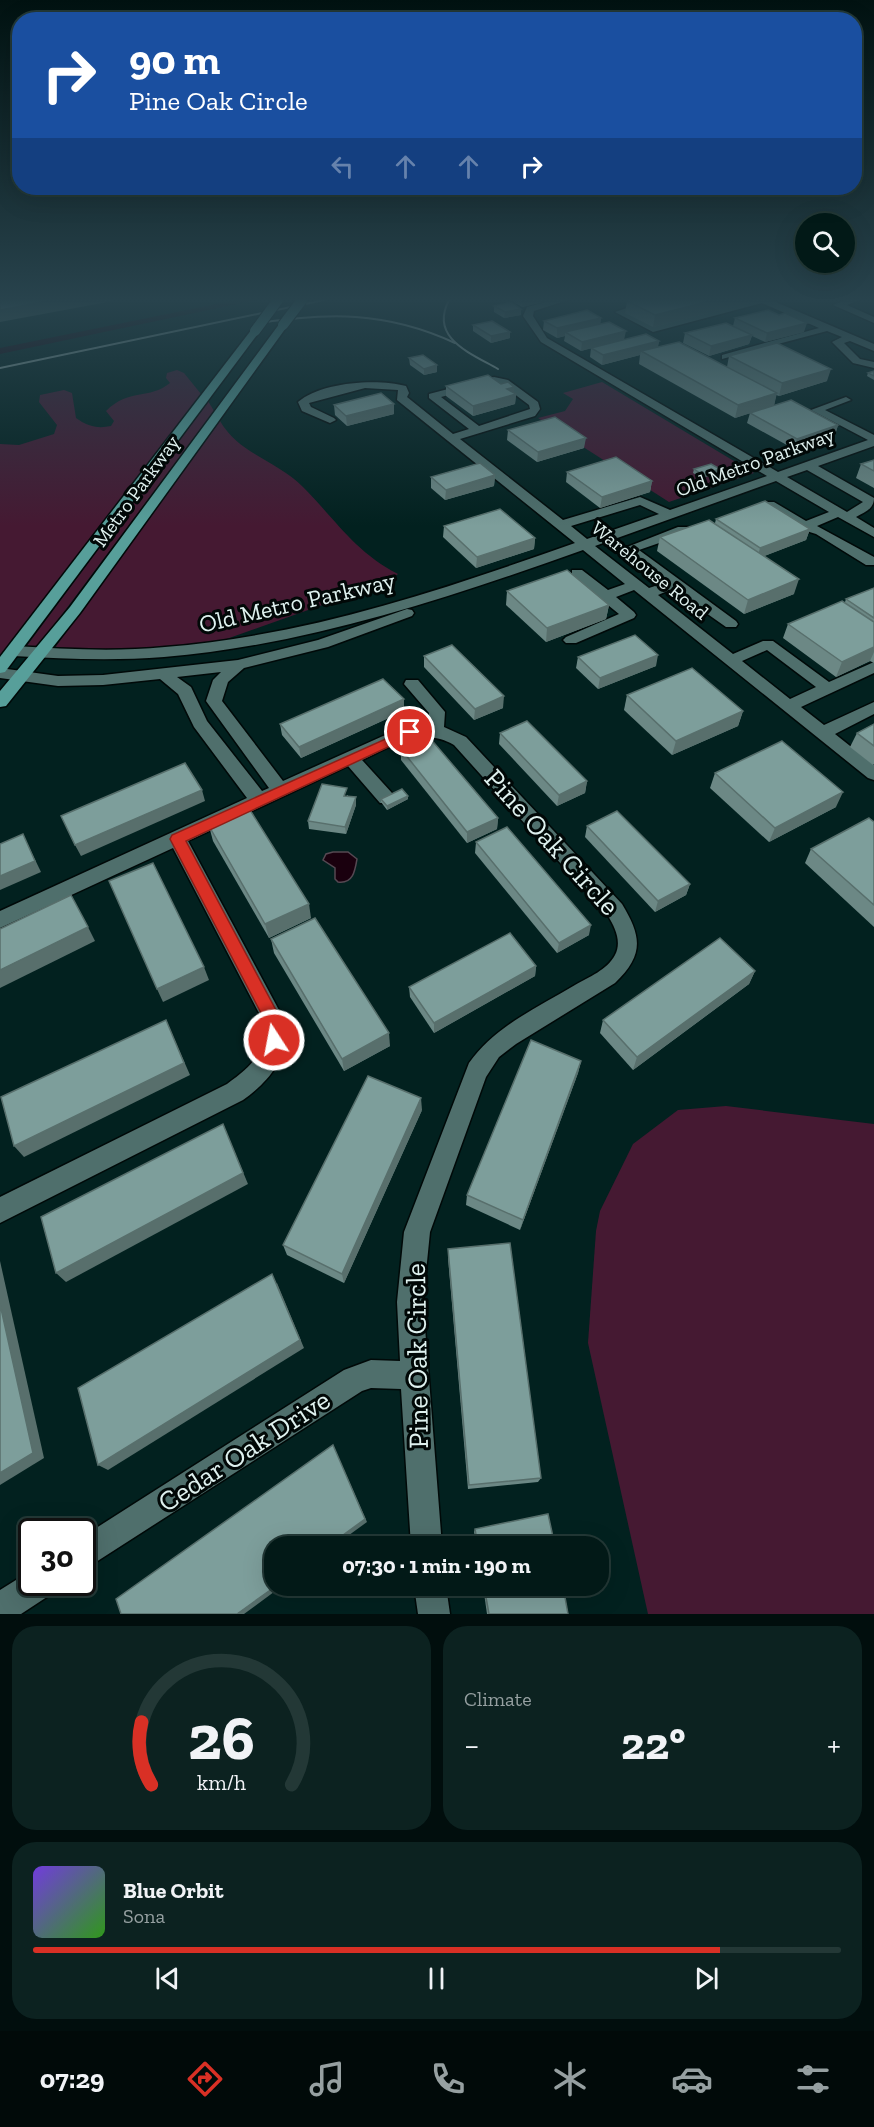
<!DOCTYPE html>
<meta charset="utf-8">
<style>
:root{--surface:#021917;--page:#0c2220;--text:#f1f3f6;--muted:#96a0a1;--line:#233836;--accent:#d93025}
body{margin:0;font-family:"Zilla Slab",serif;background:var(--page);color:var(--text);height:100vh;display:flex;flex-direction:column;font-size:22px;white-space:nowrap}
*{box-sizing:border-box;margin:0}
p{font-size:20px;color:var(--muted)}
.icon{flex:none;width:33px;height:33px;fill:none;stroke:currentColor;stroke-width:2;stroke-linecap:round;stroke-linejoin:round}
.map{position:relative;height:1614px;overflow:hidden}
.details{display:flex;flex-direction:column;gap:12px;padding:12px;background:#010e0d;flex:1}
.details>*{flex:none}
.top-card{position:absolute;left:12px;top:12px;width:850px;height:183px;border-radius:24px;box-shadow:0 6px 24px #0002,0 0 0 2px var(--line);background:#1a4fa0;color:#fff;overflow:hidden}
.buttons{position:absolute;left:795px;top:213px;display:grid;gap:12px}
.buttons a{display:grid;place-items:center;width:60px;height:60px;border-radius:50%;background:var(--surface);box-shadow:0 6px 24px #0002,0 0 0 2px var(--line);font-size:30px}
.speed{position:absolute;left:18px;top:1518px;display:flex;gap:12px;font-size:30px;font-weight:700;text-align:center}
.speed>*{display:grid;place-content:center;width:78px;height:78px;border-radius:50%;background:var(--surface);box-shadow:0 6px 24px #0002,0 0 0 2px var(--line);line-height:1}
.speed .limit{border:3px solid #111;border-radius:9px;background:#fff;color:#111}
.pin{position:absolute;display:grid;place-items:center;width:51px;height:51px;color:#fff;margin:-26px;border:3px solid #fff;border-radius:50%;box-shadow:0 2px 6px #0007}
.me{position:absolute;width:66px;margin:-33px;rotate:349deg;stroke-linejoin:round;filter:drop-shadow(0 0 4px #0008)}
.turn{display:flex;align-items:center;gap:21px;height:126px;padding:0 18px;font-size:27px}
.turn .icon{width:78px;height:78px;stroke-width:2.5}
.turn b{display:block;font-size:42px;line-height:51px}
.lanes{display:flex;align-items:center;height:57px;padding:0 18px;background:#0003;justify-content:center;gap:30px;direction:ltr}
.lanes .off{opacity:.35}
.big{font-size:45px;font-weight:700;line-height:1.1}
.details .tile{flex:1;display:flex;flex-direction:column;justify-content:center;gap:9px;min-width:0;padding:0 21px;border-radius:24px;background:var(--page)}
.details .dial{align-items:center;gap:0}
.dial svg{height:156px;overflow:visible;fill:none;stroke:var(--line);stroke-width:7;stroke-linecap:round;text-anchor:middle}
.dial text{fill:var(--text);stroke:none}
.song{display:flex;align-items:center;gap:18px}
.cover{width:72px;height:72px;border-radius:9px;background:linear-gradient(135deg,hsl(260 70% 55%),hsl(110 70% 35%))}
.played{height:6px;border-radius:3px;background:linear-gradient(90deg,var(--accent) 85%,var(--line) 85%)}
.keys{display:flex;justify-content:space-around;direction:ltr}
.heat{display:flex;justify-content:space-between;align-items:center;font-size:33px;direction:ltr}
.details .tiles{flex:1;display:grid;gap:12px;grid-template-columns:1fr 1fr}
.tile:last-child{grid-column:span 2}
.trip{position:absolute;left:264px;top:1536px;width:345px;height:60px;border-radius:24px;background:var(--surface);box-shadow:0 6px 24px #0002,0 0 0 2px var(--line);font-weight:700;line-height:60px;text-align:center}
.menu{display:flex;height:96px;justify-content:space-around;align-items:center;background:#010a09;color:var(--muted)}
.menu .icon{width:42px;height:42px}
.menu .current{color:var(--accent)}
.menu b{font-size:27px;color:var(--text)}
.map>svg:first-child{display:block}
.green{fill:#451932}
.water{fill:#1a000e;stroke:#554852;stroke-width:1.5}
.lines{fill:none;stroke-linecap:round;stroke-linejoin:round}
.canal{fill:#1a000e;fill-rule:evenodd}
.minor-casing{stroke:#000908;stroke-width:3}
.major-casing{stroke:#000908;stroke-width:3}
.minor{fill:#4f6f6c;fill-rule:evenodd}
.major{fill:#579f9a;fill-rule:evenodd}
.rail{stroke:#95acaa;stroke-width:2}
.major-bridge-casing{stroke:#000908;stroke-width:12;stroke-linecap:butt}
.major-bridge{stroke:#579f9a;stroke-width:10}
.wall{fill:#6c8885}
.shaded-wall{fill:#586f6c}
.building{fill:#7d9e9b;stroke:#586f6c;stroke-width:1.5}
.route{fill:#d93025;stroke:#8d1f18;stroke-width:1.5}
.labels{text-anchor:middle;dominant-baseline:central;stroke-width:6;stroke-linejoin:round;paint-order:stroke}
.far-street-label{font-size:20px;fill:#dff1ef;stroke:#010807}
.street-label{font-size:24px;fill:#dff1ef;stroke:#010807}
.near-street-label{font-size:28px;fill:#dff1ef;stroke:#010807}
</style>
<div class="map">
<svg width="874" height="1614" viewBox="0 0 874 1614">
<rect width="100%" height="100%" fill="#02211f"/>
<g class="green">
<path d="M177 370 184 373 201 394 0 657V444L19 445 54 434 57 425 39 402 40 395 64 390 72 393 76 418C87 426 97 429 111 426L114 421 106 411C129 388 149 400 170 383L166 378 167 373Z"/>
<path d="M602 382 754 473 669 502 538 418 565 411 573 399 563 393Z"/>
<path d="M208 401 214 411 37 648 26 647Z"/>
<path d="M220 421C239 454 277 461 303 487 335 519 355 552 398 574L387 582 218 642 134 651 54 649Z"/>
<path d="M726 1106 874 1124V1614H648L588 1343 596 1231 600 1211 633 1144 678 1110Z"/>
</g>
<path class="water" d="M333 852H348L357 859C355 871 353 884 338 882L335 879V868L323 860 326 854Z"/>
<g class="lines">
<path class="canal" d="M236 300H256L0 354V348Z"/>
<g class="minor-casing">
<g id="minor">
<path d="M553 300H568L534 311 533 316 547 338 778 472 868 440 811 410 846 397 851 400 825 410 874 435V446L818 466 874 498C874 509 865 512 856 517L874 528V537L838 517 817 526 874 557V565H866L816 534 800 529 766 508V502H774L806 521 829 512 776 481 595 546 649 588 664 583 622 549 678 527H688V533L639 550 736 621 738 624 736 627H726L672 589 658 595 733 654 763 641H773L829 682 874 662V673L801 707 824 725 874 702V714L835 734 874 765V780L868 778 634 590 616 597 634 612 636 615 634 618 576 643H566L563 640 566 637 619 614 572 576V570H582L608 590 625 584 583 550C448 598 308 645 164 657 114 661 64 659 14 656L6 651 14 646C64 649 114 652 165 647 306 636 442 590 575 543L397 400 398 390 365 388 309 403 311 407 334 418 336 420 330 423 302 411 298 402C321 382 377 378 406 386L409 393 407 397 453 434 469 429 429 398V394L494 377 508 380 538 402 540 409 535 416 460 439 563 520 640 497 670 510 767 476 541 342 523 316 527 307ZM494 383 501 384 529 405 530 409 479 426 441 397ZM807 470 863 502 847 512 787 477ZM640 505 659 514 587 539 571 526ZM767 650 816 687 790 699 742 661Z"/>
<path d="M651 300H665L628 313 654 326 752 300H771L874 344V351L850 341 844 343 860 359 874 362V368L853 363 832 342 842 337 827 331 722 359V355L819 328 762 303 653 332 615 312Z"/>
<path d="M845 300H860L847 305 874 317V323L833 305Z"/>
<path d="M407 609 412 610 414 613 412 616 328 647 244 668 228 682 222 701 283 781 383 736 427 725 429 713 404 684 406 680H418L445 712 444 727 466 737 622 904C642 937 644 955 615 983L516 1044 499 1057 486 1077 430 1232 423 1302 442 1546H411L401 1389 371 1388 362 1391 82 1571V1537L344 1370 371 1360 400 1361 397 1302 404 1232 469 1063C495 1026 537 1008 575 985 589 977 607 970 615 955 622 942 615 927 608 916L454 745C422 726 392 746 362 760L392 793 395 798 392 803H380L348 766 188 841 280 1012C291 1053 276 1076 243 1100L0 1223V1197L227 1084C256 1063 268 1051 259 1013L173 848 0 928V911L247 798 194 727 178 694 160 679 103 685 58 686 0 678V668L58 676 103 675 238 660 318 640ZM221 672 213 680 206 701 269 788 262 791 207 721 191 687 177 677Z"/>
<path d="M32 1570V1582H58L53 1593 21 1614H0V1590Z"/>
<path d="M414 1586H446L450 1614H418Z"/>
</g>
</g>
<g class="major-casing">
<g id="major">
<path d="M280 323 288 325 80 613 6 706 0 707V691L70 607Z"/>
<path d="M252 329 260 331 5 672 0 673V657Z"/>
</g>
</g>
<use href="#minor" class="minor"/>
<use href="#major" class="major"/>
<g class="rail">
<path d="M449 300C429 338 470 353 498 369"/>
<path d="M254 324C327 312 386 311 455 343"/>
<path d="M0 368 324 300"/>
</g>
<g class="major-bridge-casing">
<g id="major-bridge">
<path d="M283 325 302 300"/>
<path d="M255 331 278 300"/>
</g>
</g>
<use href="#major-bridge" class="major-bridge"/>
</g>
<g class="wall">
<path d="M510 300H552L522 307Z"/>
<path d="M631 300H749L748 303 653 327 625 313 627 301Z"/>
<path d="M494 306 521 315 504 318 494 312Z"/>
<path d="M601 318 600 324 624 340 659 341 658 347 727 367 729 356 827 381 779 396 776 395 774 405 838 425 835 435 794 449 747 423 750 413 735 418 639 364 640 355 602 365 590 357 591 348 581 351 564 341 565 336 557 338 543 330 544 321Z"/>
<path d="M735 318 804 332 765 342 752 336 749 344 709 356 683 343 685 333 733 326Z"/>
<path d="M473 325 510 338 491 343 473 331Z"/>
<path d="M409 358 437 372 424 375 410 365Z"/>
<path d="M874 371V380L867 376 868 373Z"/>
<path d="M501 384 516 394 515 404 473 416 446 396V386Z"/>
<path d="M394 404V414L347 426 335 415 334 405Z"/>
<path d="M508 430 584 448 537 462 507 440Z"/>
<path d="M874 460V488L856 478 861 464Z"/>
<path d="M694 469H720L719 473 702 478 693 473Z"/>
<path d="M567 472 652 481 650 492 600 508 566 482Z"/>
<path d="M495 475 494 486 445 500 431 488V477Z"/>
<path d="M716 519 810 529 806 540 764 556 794 594 744 614 657 551 660 537 715 523Z"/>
<path d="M444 526 535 538 534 549 476 568 443 537Z"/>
<path d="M874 588V663L870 661 836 677 783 638 788 624 845 602 846 599Z"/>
<path d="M507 591 609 605 606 619 546 642 506 605Z"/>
<path d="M424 656 503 708 474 720 424 667Z"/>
<path d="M578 657 656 666 598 689 576 668Z"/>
<path d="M627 695 743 711 738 726 672 755 624 710Z"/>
<path d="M404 711 301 758 282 735 280 724Z"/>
<path d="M874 724V764L873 765 850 747 857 733Z"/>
<path d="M500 733 587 781 585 793 557 806 499 744Z"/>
<path d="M401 749 498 818 497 829 467 843 401 760Z"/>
<path d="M715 773 836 807 769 842 710 788Z"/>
<path d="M348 795V796L356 805 346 834 309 829 308 821Z"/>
<path d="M408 796V799L387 810 381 802V799Z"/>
<path d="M874 822V927L805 863 811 849Z"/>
<path d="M209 826 311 918 269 938 213 841Z"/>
<path d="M587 826 690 884 686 895 655 912 585 837Z"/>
<path d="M476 842 589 935 557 953 475 853Z"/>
<path d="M271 939 390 1046 344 1071 274 953Z"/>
<path d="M536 966 535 976 434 1033 410 997 409 987Z"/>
<path d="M755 971 749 984 633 1070 600 1033 603 1020Z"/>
<path d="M581 1061 578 1073 520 1230 466 1205 467 1195Z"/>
<path d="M422 1110 344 1283 287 1255 283 1245Z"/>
<path d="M448 1249 541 1478 538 1482 468 1489 448 1258Z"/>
<path d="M475 1529 555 1546H477L474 1532Z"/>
<path d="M483 1586H563L568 1614H487Z"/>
</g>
<g class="shaded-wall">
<path d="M53 300H112L113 301 0 322V310Z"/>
<path d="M522 300H552L522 307Z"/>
<path d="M714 300H749L748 303 653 327 655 315Z"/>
<path d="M521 309V315L504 318 505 312Z"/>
<path d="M601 318 600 327 565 332V336L557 338V328Z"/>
<path d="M807 323 804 332 765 342 767 333Z"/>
<path d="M626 331 624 340 581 351 582 342Z"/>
<path d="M510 332V338L491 343V336Z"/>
<path d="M752 335 749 344 709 356 711 346Z"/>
<path d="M659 341 657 350 641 351 640 355 602 365 603 355Z"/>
<path d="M437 365V372L424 375V369Z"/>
<path d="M831 369 827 381 779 396 782 383Z"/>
<path d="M514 387V395L516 394 515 404 473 416V406L507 389Z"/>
<path d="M777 393 774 406 735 418 738 405Z"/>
<path d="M394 404V414L347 426 346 416Z"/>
<path d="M838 425 835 435 794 449 797 439Z"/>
<path d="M586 438 584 448 537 462 538 452Z"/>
<path d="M720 469 719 473 702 478 703 475Z"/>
<path d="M495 475 494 486 445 500 446 490Z"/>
<path d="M652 481 650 492 600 508 602 497Z"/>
<path d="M810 529 806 540 757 559 760 548Z"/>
<path d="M535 538 534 549 476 568 477 557Z"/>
<path d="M799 579 794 594 744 614 748 600Z"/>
<path d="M609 605 606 619 546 642 547 628Z"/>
<path d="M874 647V652L870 661 836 677 842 662Z"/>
<path d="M658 655 656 666 598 689 600 678Z"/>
<path d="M504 696 503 708 474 720 475 709Z"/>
<path d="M404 699V711L301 758 299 747Z"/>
<path d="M743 711 738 726 672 755 676 741Z"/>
<path d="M587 781 585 793 557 806 559 795Z"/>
<path d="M202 790 205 801 81 856 75 845Z"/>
<path d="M843 792 836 807 769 842 775 828Z"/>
<path d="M408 796V799L387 810V806Z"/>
<path d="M356 797V805L346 834 345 827Z"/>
<path d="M498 818 497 829 467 843V832Z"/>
<path d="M28 845 41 872 0 890V876Z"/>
<path d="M690 884 686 895 655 912 658 901Z"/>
<path d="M309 904 311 918 269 938 265 924Z"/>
<path d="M591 925 589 935 557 953 559 943Z"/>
<path d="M88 927 95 941 0 988V970Z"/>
<path d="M536 966 535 976 434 1033V1023Z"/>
<path d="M204 967 209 980 163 1002 157 989Z"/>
<path d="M755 971 749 984 633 1070 637 1057Z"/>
<path d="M166 1020 190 1075 24 1157 14 1146Z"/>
<path d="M389 1033 390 1046 344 1071 342 1059Z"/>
<path d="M581 1061 578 1073 520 1230 523 1220Z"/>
<path d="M421 1098 422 1110 344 1283 342 1274Z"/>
<path d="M223 1124 248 1184 66 1282 56 1273Z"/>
<path d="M0 1261 44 1458 0 1485Z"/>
<path d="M277 1283 304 1348 108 1470 98 1465Z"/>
<path d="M333 1445 367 1522 334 1546H328Z"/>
<path d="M276 1586H282L244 1614H237Z"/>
</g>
<g class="building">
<path d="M0 300H53L0 310Z"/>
<path d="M631 300H714L655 315 627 301Z"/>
<path d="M511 302 521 309 505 312 494 306Z"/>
<path d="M587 310 601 318 557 328 544 321Z"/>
<path d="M768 310 779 315 785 313 807 323 767 333 735 318Z"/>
<path d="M492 321 510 332 491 336 473 325Z"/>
<path d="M609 322 626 331 582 342 565 332Z"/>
<path d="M726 323 752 335 711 346 685 333Z"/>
<path d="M646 334 659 341 603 355 591 348Z"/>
<path d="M679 342 777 393 738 405 641 351Z"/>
<path d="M777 343 831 369 782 383 729 356Z"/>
<path d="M423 355 437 365 424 369 409 358Z"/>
<path d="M874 371V376L868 373Z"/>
<path d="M488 375 501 384 508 382 514 387 507 389 516 394 473 406 446 386Z"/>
<path d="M381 393 394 404 346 416 334 405Z"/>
<path d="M791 400 838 425 797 439 750 413Z"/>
<path d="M555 417 586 438 538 452 508 430Z"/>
<path d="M616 457 652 481 602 497 567 472Z"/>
<path d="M874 460V471L861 464Z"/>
<path d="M480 463 495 475 446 490 431 477Z"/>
<path d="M711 464 720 469 703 475 694 469Z"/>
<path d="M765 501 810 529 760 548 716 519Z"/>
<path d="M500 509 535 538 477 557 444 526Z"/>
<path d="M709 520 799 579 748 600 660 537Z"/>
<path d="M567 570 609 605 547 628 507 591Z"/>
<path d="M874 588V618L846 599Z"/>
<path d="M842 601 874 622V647L842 662 788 624Z"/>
<path d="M635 635 658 655 600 678 578 657Z"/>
<path d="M452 645 504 696 475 709 424 656Z"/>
<path d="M692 668 743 711 676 741 627 695Z"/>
<path d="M383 679 404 699 299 747 280 724Z"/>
<path d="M527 721 587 781 559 795 500 733Z"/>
<path d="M874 724V746L857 733Z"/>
<path d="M429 737 498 818 467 832 401 749Z"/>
<path d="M782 741 843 792 775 828 715 773Z"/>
<path d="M185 763 202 790 75 845 61 816Z"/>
<path d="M322 784 347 788 344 796 356 797 345 827 308 821Z"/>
<path d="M402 789 408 796 387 806 381 799Z"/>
<path d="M250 810 309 904 265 924 209 826Z"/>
<path d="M617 811 690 884 658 901 587 826Z"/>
<path d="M869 818 874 822V905L811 849Z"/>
<path d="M507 827 591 925 559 943 476 842Z"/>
<path d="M23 834 35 861 0 876V844Z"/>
<path d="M153 863 204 967 157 989 109 881Z"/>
<path d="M71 895 88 927 0 970V929Z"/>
<path d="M315 918 389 1033 342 1059 271 939Z"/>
<path d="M510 933 536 966 434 1023 409 987Z"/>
<path d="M720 938 755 971 637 1057 603 1020Z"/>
<path d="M166 1020 184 1063 14 1146 1 1097Z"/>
<path d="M531 1040 581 1061 523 1220 467 1195Z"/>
<path d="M368 1076 421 1098 342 1274 283 1245Z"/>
<path d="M223 1124 243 1173 56 1273 41 1217Z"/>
<path d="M510 1243 541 1478 469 1485 448 1249Z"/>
<path d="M272 1274 300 1340 98 1465 78 1388Z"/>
<path d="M0 1304 33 1453 0 1473Z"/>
<path d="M333 1445 365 1519 328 1546H274V1586H276L237 1614H121L116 1599Z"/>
<path d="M548 1514 555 1546H478L475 1529Z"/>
<path d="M484 1586H563L568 1614H489Z"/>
</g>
<linearGradient id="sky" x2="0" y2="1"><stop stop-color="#011211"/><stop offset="0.57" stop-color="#28434d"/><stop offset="1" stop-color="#28434d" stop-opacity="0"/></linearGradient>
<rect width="874" height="526" fill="url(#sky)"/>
<path class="route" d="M410 728 414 729V735L186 841 277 1012 282 1040 280 1045 274 1047 268 1045 261 1013 170 839 172 835Z"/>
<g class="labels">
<g class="far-street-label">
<text transform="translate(755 462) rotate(-20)">Old Metro Parkway</text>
<text transform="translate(136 491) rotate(-54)">Metro Parkway</text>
<text transform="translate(650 570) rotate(39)">Warehouse Road</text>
</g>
<g class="street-label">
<text transform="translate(297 602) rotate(-13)">Old Metro Parkway</text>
</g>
<g class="near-street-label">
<text transform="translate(552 842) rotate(48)">Pine Oak Circle</text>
<text transform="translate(417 1356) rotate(-91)">Pine Oak Circle</text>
<text transform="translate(244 1451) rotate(-33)">Cedar Oak Drive</text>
</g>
</g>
</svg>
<div class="buttons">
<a><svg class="icon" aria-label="search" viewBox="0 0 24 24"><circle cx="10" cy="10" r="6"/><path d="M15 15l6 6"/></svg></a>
</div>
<div class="speed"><div class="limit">30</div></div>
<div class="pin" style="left:410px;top:732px;background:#d93025"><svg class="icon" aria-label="arrive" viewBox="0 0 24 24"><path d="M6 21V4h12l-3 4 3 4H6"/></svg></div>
<svg class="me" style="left:274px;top:1040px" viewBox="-20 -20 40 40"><circle r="17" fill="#d93025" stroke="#fff" stroke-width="3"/><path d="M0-11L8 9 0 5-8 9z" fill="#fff"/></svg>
<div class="trip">07:30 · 1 min · 190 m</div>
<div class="top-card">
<div class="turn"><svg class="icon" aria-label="right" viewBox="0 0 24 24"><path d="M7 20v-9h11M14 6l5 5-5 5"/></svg><div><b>90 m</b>Pine Oak Circle</div></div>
<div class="lanes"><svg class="icon off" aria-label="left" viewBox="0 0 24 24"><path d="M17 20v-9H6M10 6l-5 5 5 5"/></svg><svg class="icon off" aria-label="ahead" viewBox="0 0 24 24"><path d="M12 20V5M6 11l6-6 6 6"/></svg><svg class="icon off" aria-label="ahead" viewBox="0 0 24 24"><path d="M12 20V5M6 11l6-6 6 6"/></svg><svg class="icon" aria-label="right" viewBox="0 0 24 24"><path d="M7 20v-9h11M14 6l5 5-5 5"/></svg></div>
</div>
</div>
<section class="details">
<div class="tiles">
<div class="tile dial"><svg viewBox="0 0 100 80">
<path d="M14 69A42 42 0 1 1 86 69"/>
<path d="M14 69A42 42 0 0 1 9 37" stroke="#d93025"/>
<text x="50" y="56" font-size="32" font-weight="700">26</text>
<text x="50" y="72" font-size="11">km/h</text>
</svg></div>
<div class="tile"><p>Climate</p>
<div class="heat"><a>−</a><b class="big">22°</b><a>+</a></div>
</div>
<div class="tile">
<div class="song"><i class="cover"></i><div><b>Blue Orbit</b><p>Sona</p></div></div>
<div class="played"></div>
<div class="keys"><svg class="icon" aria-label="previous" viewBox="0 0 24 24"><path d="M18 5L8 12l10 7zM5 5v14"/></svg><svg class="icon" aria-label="pause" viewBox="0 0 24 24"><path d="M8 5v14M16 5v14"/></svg><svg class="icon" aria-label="next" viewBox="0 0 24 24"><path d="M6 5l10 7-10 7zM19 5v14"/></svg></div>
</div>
</div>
</section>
<nav class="menu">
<b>07:29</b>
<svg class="icon current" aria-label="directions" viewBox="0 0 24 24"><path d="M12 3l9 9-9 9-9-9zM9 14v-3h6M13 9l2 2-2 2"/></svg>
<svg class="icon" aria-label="music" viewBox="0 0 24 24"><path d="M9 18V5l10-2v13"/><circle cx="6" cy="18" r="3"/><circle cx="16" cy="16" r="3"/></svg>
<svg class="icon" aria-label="phone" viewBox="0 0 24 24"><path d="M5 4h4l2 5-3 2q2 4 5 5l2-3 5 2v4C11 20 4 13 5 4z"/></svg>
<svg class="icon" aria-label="climate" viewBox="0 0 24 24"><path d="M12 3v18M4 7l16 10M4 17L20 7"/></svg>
<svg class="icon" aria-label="car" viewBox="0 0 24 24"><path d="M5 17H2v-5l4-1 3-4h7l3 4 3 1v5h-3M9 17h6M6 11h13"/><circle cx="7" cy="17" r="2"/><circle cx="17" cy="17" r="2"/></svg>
<svg class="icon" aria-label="filters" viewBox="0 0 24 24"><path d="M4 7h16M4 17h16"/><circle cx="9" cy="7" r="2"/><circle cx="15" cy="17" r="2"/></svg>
</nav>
